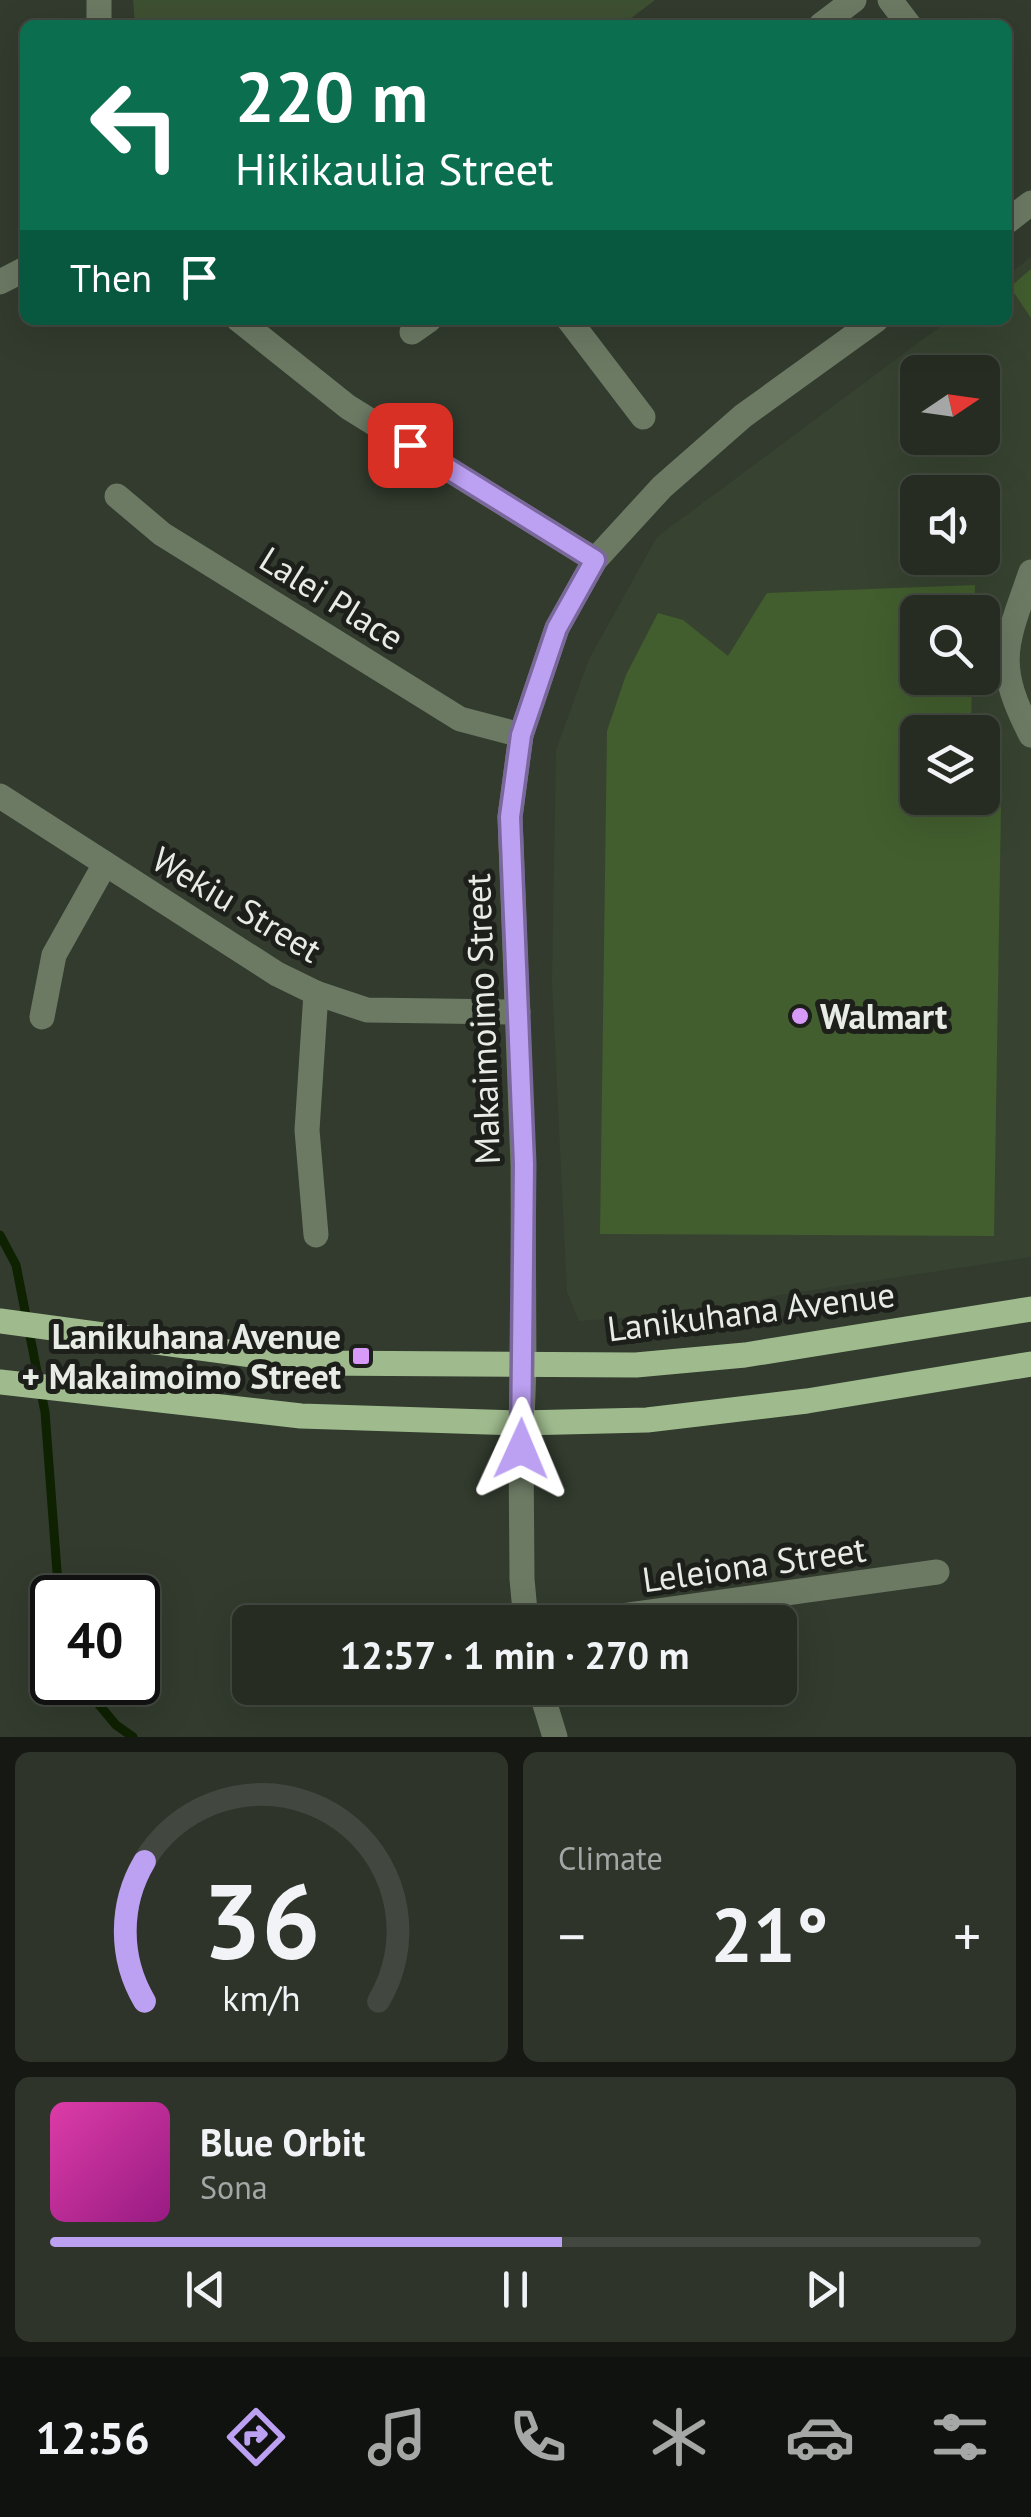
<!DOCTYPE html>
<meta charset="utf-8">
<style>
:root{--surface:#262c22;--page:#2e342a;--text:#f1f3f6;--muted:#a4a7a5;--line:#424840;--accent:#bca0f2}
body{margin:0;font-family:"PT Sans",sans-serif;background:var(--page);color:var(--text);height:100vh;display:flex;flex-direction:column;font-size:38px;white-space:nowrap}
*{box-sizing:border-box;margin:0}
p{font-size:32px;color:var(--muted)}
.icon{flex:none;width:55px;height:55px;fill:none;stroke:currentColor;stroke-width:2;stroke-linecap:round;stroke-linejoin:round}
.map{position:relative;height:1737px;overflow:hidden}
.side{display:flex;flex-direction:column;gap:15px;padding:15px;background:#151813;flex:1}
.side>*{flex:none}
.top-card{position:absolute;left:20px;top:20px;width:992px;height:305px;border-radius:15px;box-shadow:0 10px 40px #0002,0 0 0 2px var(--line);background:#0b6e4f;color:#fff;overflow:hidden}
.needle{width:65px;rotate:77deg}
.fabs{position:absolute;left:900px;top:355px;display:grid;gap:20px}
.fabs a{display:grid;place-items:center;width:100px;height:100px;border-radius:15px;background:var(--surface);box-shadow:0 10px 40px #0002,0 0 0 2px var(--line);font-size:50px}
.speed{position:absolute;left:30px;top:1575px;display:flex;gap:20px;font-size:50px;font-weight:700;text-align:center}
.speed>*{display:grid;place-content:center;width:130px;height:130px;border-radius:50%;background:var(--surface);box-shadow:0 10px 40px #0002,0 0 0 2px var(--line);line-height:1}
.speed .limit{border:5px solid #111;border-radius:15px;background:#fff;color:#111}
.pin{position:absolute;display:grid;place-items:center;width:85px;height:85px;color:#fff;margin:-42px;border-radius:20px;box-shadow:0 5px 15px #0006}
.me{position:absolute;width:110px;margin:-55px;rotate:1deg;stroke-linejoin:round;filter:drop-shadow(0 0 8px #0008)}
.turn{display:flex;align-items:center;gap:35px;height:210px;padding:0 50px;font-size:45px}
.turn .icon{width:130px;height:130px;stroke-width:2.5}
.turn b{display:block;font-size:70px;line-height:85px}
.then{display:flex;align-items:center;height:95px;padding:0 50px;background:#0003;gap:20px;font-size:38px}
.big{font-size:75px;font-weight:800;line-height:1.1}
.side .widget{flex:1;display:flex;flex-direction:column;justify-content:center;gap:15px;min-width:0;padding:0 35px;border-radius:15px;background:var(--page)}
.side .dial{align-items:center;gap:0}
.dial svg{height:260px;overflow:visible;fill:none;stroke:var(--line);stroke-width:7;stroke-linecap:round;text-anchor:middle}
.dial text{fill:var(--text);stroke:none}
.song{display:flex;align-items:center;gap:30px}
.cover{width:120px;height:120px;border-radius:15px;background:linear-gradient(135deg,hsl(320 70% 55%),hsl(310 70% 35%))}
.played{height:10px;border-radius:5px;background:linear-gradient(90deg,var(--accent) 55%,var(--line) 55%)}
.keys{display:flex;justify-content:space-around;direction:ltr}
.heat{display:flex;justify-content:space-between;align-items:center;font-size:55px;direction:ltr}
.side .tiles{flex:1;display:grid;gap:15px;grid-template-columns:1fr 1fr}
.widget:last-child{grid-column:span 2}
.trip{position:absolute;left:232px;top:1605px;width:565px;height:100px;border-radius:15px;background:var(--surface);box-shadow:0 10px 40px #0002,0 0 0 2px var(--line);font-weight:800;line-height:100px;text-align:center}
.tab-bar{display:flex;height:160px;justify-content:space-around;align-items:center;background:#0f120e;color:var(--muted)}
.tab-bar .icon{width:70px;height:70px}
.tab-bar .active{color:var(--accent)}
.tab-bar b{font-size:45px;color:var(--text)}
.map>svg:first-child{display:block}
.built{fill:#374330;fill-rule:evenodd}
.green{fill:#3e5032}
.lines{fill:none;stroke-linecap:round;stroke-linejoin:round}
.stream{stroke:#0e2100;stroke-width:9}
.building{fill:#425e2e}
.minor{stroke:#6c7a64;stroke-width:25}
.major{stroke:#9fbb8e;stroke-width:25}
.route-casing{stroke:#7a689d;stroke-width:25}
.route{stroke:#bca0f2;stroke-width:18}
.poi-dot{fill:#d89af8;stroke:#1d201a;stroke-width:4}
.labels{text-anchor:middle;dominant-baseline:central;stroke-width:10;stroke-linejoin:round;paint-order:stroke}
.street-label{font-size:35px;fill:#e7ece4;stroke:#1d201a}
.poi-label{font-size:35px;font-weight:bold;fill:#e7ece4;stroke:#1d201a;text-anchor:start}
</style>
<div class="map">
<svg width="1031" height="1737" viewBox="0 0 1031 1737">
<rect width="100%" height="100%" fill="#323b2e"/>
<path class="built" d="M1031 257V1257L779 1295 713 1311 579 1321 567 1292 552 982 556 750 589 659 657 537 949 320H1008V275ZM918 372H982V438H918ZM918 492H982V558H918ZM918 612H982V678H918ZM918 732H982V798H918Z"/>
<path class="green" d="M133 0H655L622 25H135Z"/>
<g class="lines">
<g class="stream">
<path d="M0 1235 16 1265 45 1412 59 1598"/>
<path d="M80 1682 116 1725 133 1737"/>
</g>
</g>
<g class="building">
<path d="M1031 269V318L1010 287Z"/>
<path d="M975 585 974 612H918V678H972L971 732H918V798H982V743L1002 742 994 1236 600 1234 607 731 626 675 658 613 683 620 728 656 767 593Z"/>
</g>
<g class="lines">
<g class="minor">
<path d="M99 0V25"/>
<path d="M890 0 909 25"/>
<path d="M821 25 854 0"/>
<path d="M1008 221 1031 203"/>
<path d="M0 282 25 269"/>
<path d="M239 320 348 407 595 560"/>
<path d="M569 320 643 417"/>
<path d="M412 332 429 320"/>
<path d="M117 496 162 534 460 719 521 735"/>
<path d="M1031 572C1005 646 994 663 1031 735"/>
<path d="M0 796 277 974 316 993 367 1010 518 1012"/>
<path d="M42 1017 54 955 105 864"/>
<path d="M316 1235 307 1130 316 993"/>
<path d="M337 1622H338"/>
<path d="M526 1622 522 1579 521 1449 524 1366 523 1165 510 817 521 735 557 628 595 560 662 487 743 416 876 320"/>
<path d="M579 1622 937 1572"/>
<path d="M540 1688 555 1737"/>
</g>
<g class="major">
<path d="M0 1321 311 1363 636 1365 745 1355 1031 1309"/>
<path d="M0 1382 301 1416 521 1423 647 1420 807 1401 1031 1364"/>
</g>
</g>
<g class="lines">
<g class="route-casing">
<path id="route" d="M410 445 595 560 557 628 521 735 510 817 524 1164 521 1449"/>
</g>
<use href="#route" class="route"/>
</g>
<g class="poi-dot">
<circle cx="800" cy="1016" r="10"/>
<rect x="351" y="1346" width="20" height="20" rx="5"/>
</g>
<g class="labels">
<g class="street-label">
<text transform="translate(332 598) rotate(32)">Lalei Place</text>
<text transform="translate(237 904) rotate(31)">Wekiu Street</text>
<text transform="translate(482 1019) rotate(-92)">Makaimoimo Street</text>
<text transform="translate(751 1311) rotate(-7)">Lanikuhana Avenue</text>
<text transform="translate(754 1564) rotate(-8)">Leleiona Street</text>
</g>
<g class="poi-label">
<text x="820" y="1016">Walmart</text>
<text x="341" y="1336" text-anchor="end">Lanikuhana Avenue<tspan x="341" dy="40">+ Makaimoimo Street</tspan></text>
</g>
</g>
</svg>
<div class="fabs">
<a><svg class="needle" viewBox="-14 -14 28 28"><path d="M0-13l5 13h-10z" fill="#e53935"/><path d="M0 13l5-13h-10z" fill="#a4a7a5"/></svg></a>
<a><svg class="icon" aria-label="sound" viewBox="0 0 24 24"><path d="M4 9h4l5-4v14l-5-4H4zM17 9q2 3 0 6"/></svg></a>
<a><svg class="icon" aria-label="search" viewBox="0 0 24 24"><circle cx="10" cy="10" r="6"/><path d="M15 15l6 6"/></svg></a>
<a><svg class="icon" aria-label="layers" viewBox="0 0 24 24"><path d="M12 4l9 5-9 5-9-5zM3 14l9 5 9-5"/></svg></a>
</div>
<div class="speed"><div class="limit">40</div></div>
<div class="pin" style="left:410px;top:445px;background:#d93025"><svg class="icon" aria-label="arrive" viewBox="0 0 24 24"><path d="M6 21V4h12l-3 4 3 4H6"/></svg></div>
<svg class="me" style="left:521px;top:1449px" viewBox="-20 -20 40 40"><path d="M0-17L14 15 0 8-14 15z" fill="#bca0f2" stroke="#fff" stroke-width="4"/></svg>
<div class="trip">12:57 · 1 min · 270 m</div>
<div class="top-card">
<div class="turn"><svg class="icon" aria-label="left" viewBox="0 0 24 24"><path d="M17 20v-9H6M10 6l-5 5 5 5"/></svg><div><b>220 m</b>Hikikaulia Street</div></div>
<div class="then">Then<svg class="icon" aria-label="arrive" viewBox="0 0 24 24"><path d="M6 21V4h12l-3 4 3 4H6"/></svg></div>
</div>
</div>
<section class="side">
<div class="tiles">
<div class="widget dial"><svg viewBox="0 0 100 80">
<path d="M14 69A42 42 0 1 1 86 69"/>
<path d="M14 69A42 42 0 0 1 14 26" stroke="#bca0f2"/>
<text x="50" y="56" font-size="32" font-weight="700">36</text>
<text x="50" y="72" font-size="11">km/h</text>
</svg></div>
<div class="widget"><p>Climate</p>
<div class="heat"><a>−</a><b class="big">21°</b><a>+</a></div>
</div>
<div class="widget">
<div class="song"><i class="cover"></i><div><b>Blue Orbit</b><p>Sona</p></div></div>
<div class="played"></div>
<div class="keys"><svg class="icon" aria-label="previous" viewBox="0 0 24 24"><path d="M18 5L8 12l10 7zM5 5v14"/></svg><svg class="icon" aria-label="pause" viewBox="0 0 24 24"><path d="M8 5v14M16 5v14"/></svg><svg class="icon" aria-label="next" viewBox="0 0 24 24"><path d="M6 5l10 7-10 7zM19 5v14"/></svg></div>
</div>
</div>
</section>
<nav class="tab-bar">
<b>12:56</b>
<svg class="icon active" aria-label="directions" viewBox="0 0 24 24"><path d="M12 3l9 9-9 9-9-9zM9 14v-3h6M13 9l2 2-2 2"/></svg>
<svg class="icon" aria-label="music" viewBox="0 0 24 24"><path d="M9 18V5l10-2v13"/><circle cx="6" cy="18" r="3"/><circle cx="16" cy="16" r="3"/></svg>
<svg class="icon" aria-label="phone" viewBox="0 0 24 24"><path d="M5 4h4l2 5-3 2q2 4 5 5l2-3 5 2v4C11 20 4 13 5 4z"/></svg>
<svg class="icon" aria-label="climate" viewBox="0 0 24 24"><path d="M12 3v18M4 7l16 10M4 17L20 7"/></svg>
<svg class="icon" aria-label="car" viewBox="0 0 24 24"><path d="M5 17H2v-5l4-1 3-4h7l3 4 3 1v5h-3M9 17h6M6 11h13"/><circle cx="7" cy="17" r="2"/><circle cx="17" cy="17" r="2"/></svg>
<svg class="icon" aria-label="filters" viewBox="0 0 24 24"><path d="M4 7h16M4 17h16"/><circle cx="9" cy="7" r="2"/><circle cx="15" cy="17" r="2"/></svg>
</nav>
